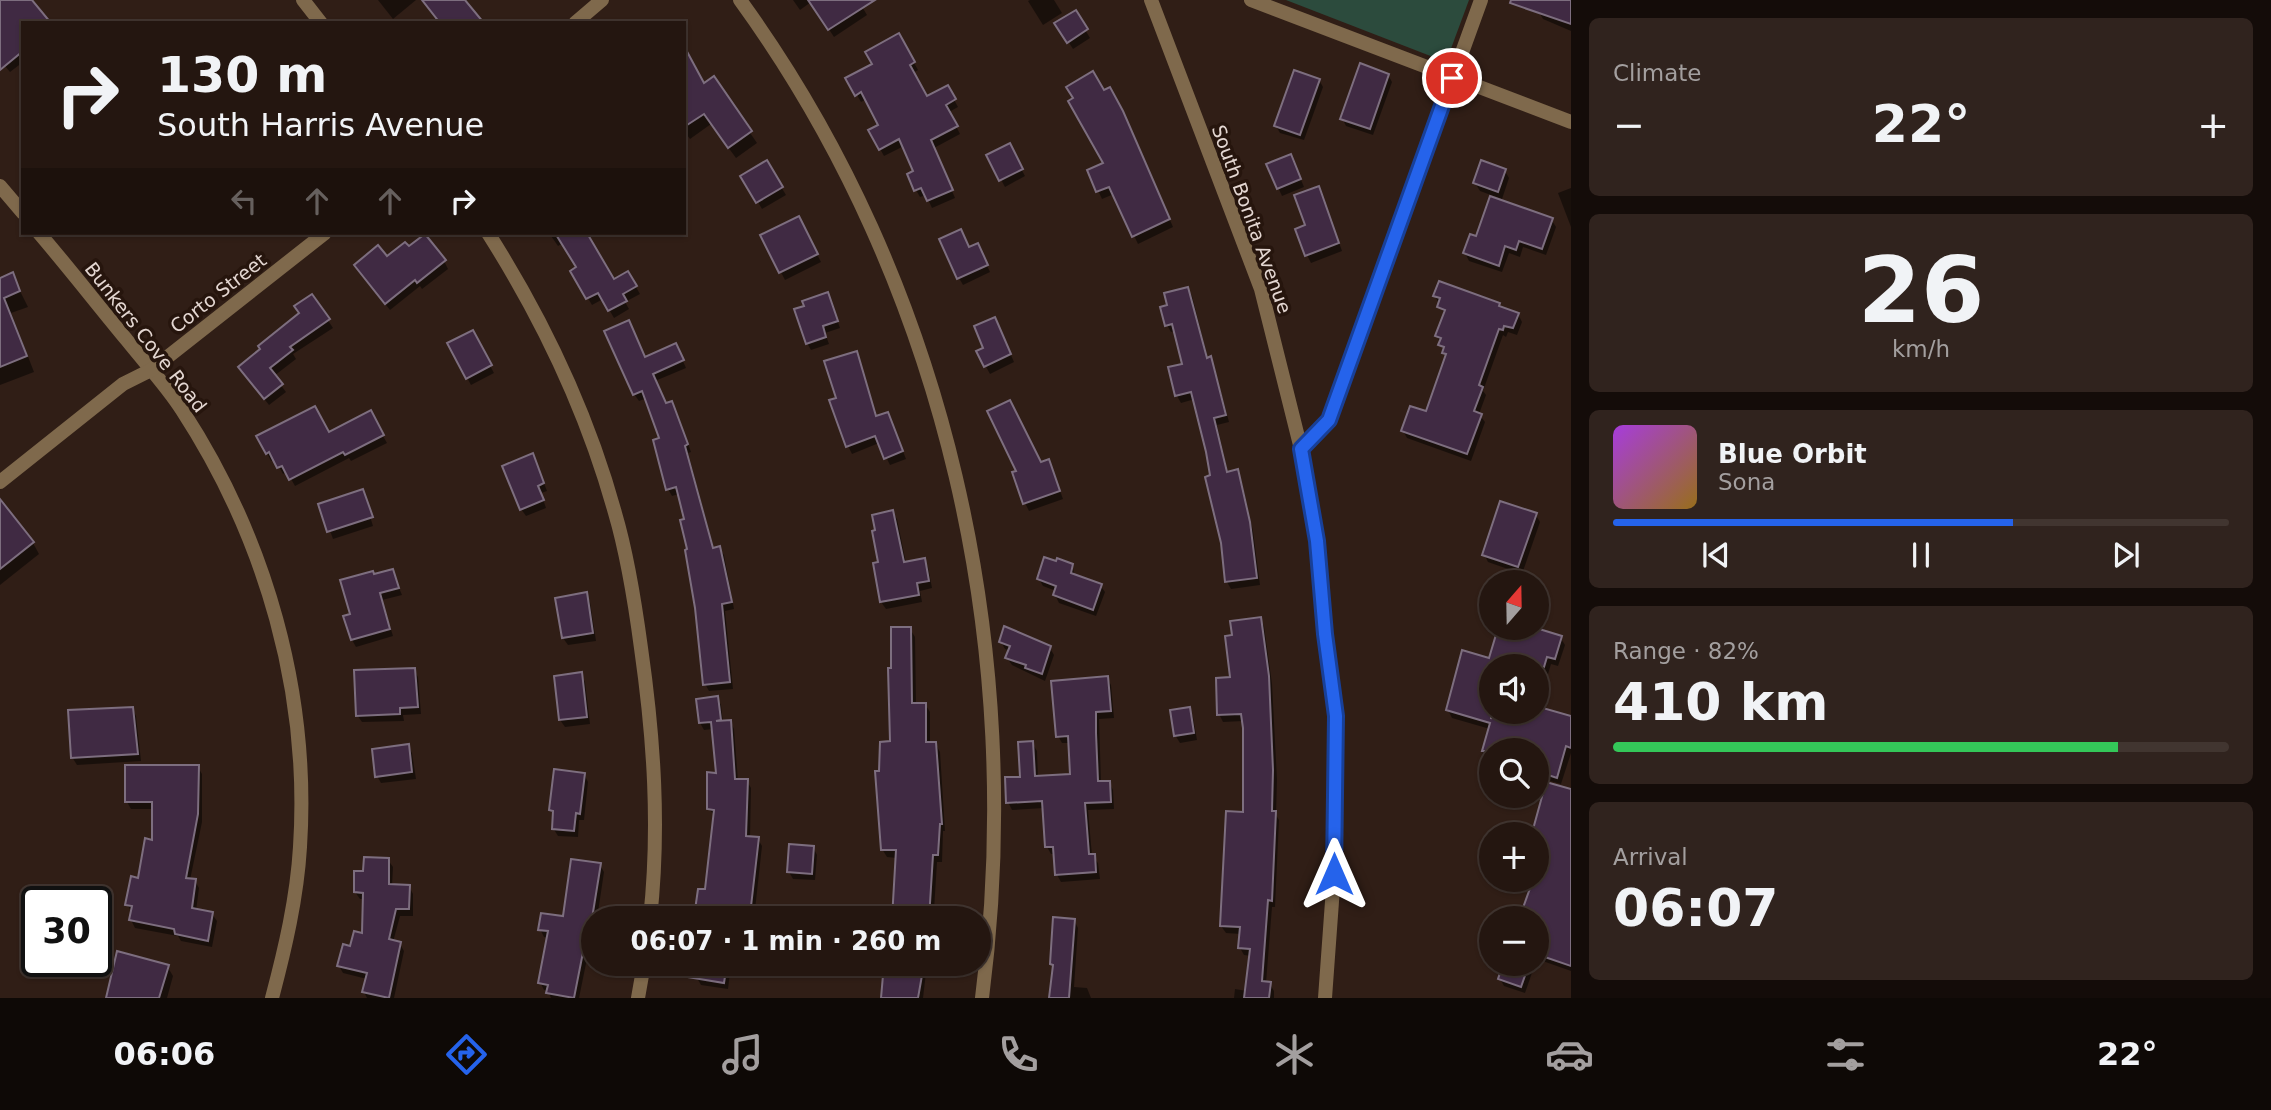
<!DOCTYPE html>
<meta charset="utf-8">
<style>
:root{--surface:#241610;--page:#30231e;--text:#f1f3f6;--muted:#a39f9f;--line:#413530;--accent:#2563eb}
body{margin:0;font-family:"DejaVu Sans",sans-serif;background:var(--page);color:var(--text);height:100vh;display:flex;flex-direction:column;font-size:26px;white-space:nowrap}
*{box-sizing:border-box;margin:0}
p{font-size:23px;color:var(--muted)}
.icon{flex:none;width:38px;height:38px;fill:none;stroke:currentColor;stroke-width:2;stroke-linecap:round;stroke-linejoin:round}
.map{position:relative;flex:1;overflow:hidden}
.details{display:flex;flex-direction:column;gap:18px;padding:18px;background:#140c09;width:700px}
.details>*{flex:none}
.hud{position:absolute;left:21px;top:21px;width:665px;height:214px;border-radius:0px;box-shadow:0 2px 5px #0004,0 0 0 2px var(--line);background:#241610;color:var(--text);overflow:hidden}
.needle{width:46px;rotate:20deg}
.tools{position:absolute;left:1479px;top:570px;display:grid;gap:14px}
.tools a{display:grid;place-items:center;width:70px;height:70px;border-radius:50%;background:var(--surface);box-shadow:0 2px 5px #0004,0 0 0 2px var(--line);font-size:35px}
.speed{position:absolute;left:21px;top:886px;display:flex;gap:14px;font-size:35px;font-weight:700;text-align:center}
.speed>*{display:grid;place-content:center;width:91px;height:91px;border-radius:50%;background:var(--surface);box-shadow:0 2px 5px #0004,0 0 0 2px var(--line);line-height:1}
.speed .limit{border:4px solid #111;border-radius:10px;background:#fff;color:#111}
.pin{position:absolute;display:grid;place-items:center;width:60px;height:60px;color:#fff;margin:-30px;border:4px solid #fff;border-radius:50%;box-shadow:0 2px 7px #0007}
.me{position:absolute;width:77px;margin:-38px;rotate:0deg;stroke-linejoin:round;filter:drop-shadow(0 0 5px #0008)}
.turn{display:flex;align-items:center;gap:24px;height:147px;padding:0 21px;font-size:32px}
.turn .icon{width:91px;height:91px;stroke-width:2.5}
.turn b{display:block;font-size:49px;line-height:60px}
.lanes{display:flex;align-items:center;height:66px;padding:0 21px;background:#0003;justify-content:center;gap:35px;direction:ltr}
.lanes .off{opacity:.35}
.big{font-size:52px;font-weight:600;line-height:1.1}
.details .card{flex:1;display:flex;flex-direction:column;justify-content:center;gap:10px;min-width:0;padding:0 24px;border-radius:10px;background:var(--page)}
.details .dial{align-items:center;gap:0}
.dial b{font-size:91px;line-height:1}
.song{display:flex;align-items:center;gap:21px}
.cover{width:84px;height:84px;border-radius:10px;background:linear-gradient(135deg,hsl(280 70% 55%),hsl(40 70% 35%))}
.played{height:7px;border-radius:4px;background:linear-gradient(90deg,var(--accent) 65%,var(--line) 65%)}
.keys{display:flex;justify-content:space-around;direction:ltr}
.heat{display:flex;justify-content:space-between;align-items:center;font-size:38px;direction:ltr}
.charge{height:10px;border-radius:5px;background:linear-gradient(90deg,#34c759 82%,var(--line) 0)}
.trip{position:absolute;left:581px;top:906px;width:410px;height:70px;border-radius:35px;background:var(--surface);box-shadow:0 2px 5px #0004,0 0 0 2px var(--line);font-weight:600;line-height:70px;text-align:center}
.menu{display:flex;height:112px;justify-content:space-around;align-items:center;background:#0e0906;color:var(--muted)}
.menu .icon{width:49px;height:49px}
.menu .active{color:var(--accent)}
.menu b{font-size:32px;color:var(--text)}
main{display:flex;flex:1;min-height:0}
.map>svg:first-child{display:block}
.green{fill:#2c4b3d}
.shadow{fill:#0007;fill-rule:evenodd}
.building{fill:#402a43;stroke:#7d6e7f;stroke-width:2}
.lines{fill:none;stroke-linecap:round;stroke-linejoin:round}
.street{stroke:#7f694c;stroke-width:14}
.route-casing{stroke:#184099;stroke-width:18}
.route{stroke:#2563eb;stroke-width:12}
.labels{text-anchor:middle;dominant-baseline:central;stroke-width:7;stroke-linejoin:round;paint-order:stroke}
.street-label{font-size:19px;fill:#e4d7d2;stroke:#26150d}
</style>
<main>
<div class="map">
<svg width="1571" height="998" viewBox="0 0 1571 998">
<rect width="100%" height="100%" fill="#301e16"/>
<path class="green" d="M1286 0H1469L1446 62Z"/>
<g class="shadow">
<path d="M0 0H30L23 23V62L10 72 0 60Z"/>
<path d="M378 0H416L393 19Z"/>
<path d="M793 0H858L867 15 834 37 811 2 800 10Z"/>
<path d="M1030 0H1054L1062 13 1043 25 1028 1Z"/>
<path d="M1543 0H1571V31L1543 19 1539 12Z"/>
<path d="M1075 13 1090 38 1073 49 1057 24Z"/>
<path d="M899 36 918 70 913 73 927 99 947 87 958 107 949 112 960 134 934 148 955 198 932 208 926 195 920 197 916 190V172L904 146 884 156 870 131 881 125 867 99 861 102 848 79 874 65Z"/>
<path d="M1388 75 1392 82 1373 135 1346 126 1342 118Z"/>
<path d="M713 79 757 143 736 158 711 124 690 139 684 131V99Z"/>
<path d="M1319 80 1323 87 1304 140 1280 133 1276 126Z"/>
<path d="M1103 92 1127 120 1173 227 1138 244 1114 194 1102 199 1089 171 1106 164Z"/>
<path d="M1009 146 1025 176 1005 187 988 156Z"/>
<path d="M766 162 786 195 762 209 743 176Z"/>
<path d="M1294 163 1304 187 1282 196 1268 165Z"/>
<path d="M1505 171 1509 178 1502 199 1480 191 1475 183Z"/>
<path d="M1571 188V227L1558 193Z"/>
<path d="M1322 195 1342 251 1311 263 1307 255V226Z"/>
<path d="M1551 219 1556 227 1546 255 1523 247 1520 257 1509 253 1502 272 1469 261 1465 253 1477 238Z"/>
<path d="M802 225 821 262 785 280 762 236Z"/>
<path d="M549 233H588L614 282 628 273 640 294 625 302 629 309 614 318 603 299 592 305 572 271 578 268 563 243 558 246Z"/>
<path d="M409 249 444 261 448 269 422 289 420 286 390 310 360 272Z"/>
<path d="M969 249 981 252 990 272 963 285 959 278Z"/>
<path d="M12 275 28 307 11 313 34 372 0 385V279Z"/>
<path d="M1187 289 1192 296 1208 359 1210 358 1214 366 1229 422 1217 425 1228 473 1237 471 1241 479 1253 531 1260 585 1231 589 1227 582 1212 477 1195 399 1181 403 1177 396 1170 369 1184 365 1175 331 1171 332 1167 325 1169 307Z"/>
<path d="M828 294 840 328 825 333 829 344 811 350 807 343Z"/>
<path d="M312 296 333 328 293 354 296 359 274 376 286 392 269 405 245 374 301 314Z"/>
<path d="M1435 296 1499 304 1502 309 1518 314 1522 322 1517 335 1508 332 1506 337 1503 335 1483 391 1486 395 1479 414 1485 422 1471 461 1407 438 1403 431 1427 414 1447 358 1437 336 1445 315Z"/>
<path d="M998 326 1014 362 990 374 978 352 986 349Z"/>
<path d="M472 332 494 373 471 385 449 344Z"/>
<path d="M679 352 686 368 655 381 666 405 672 403 676 410 691 452 688 453 714 549 719 548 724 555 734 609 725 611 733 689 709 691 705 684 686 520 679 494 672 496 668 489 661 439 647 398 639 401 634 394 645 358Z"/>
<path d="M856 354 877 418 891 421 906 459 890 465 879 443 852 454 848 446 838 400Z"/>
<path d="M370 413 387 443 351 461 349 458 295 486 287 472 283 474 275 459 271 461 261 441 329 434Z"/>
<path d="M536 463 547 491 541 493 546 508 526 516 521 509Z"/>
<path d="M1052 469 1063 499 1029 511 1025 503Z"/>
<path d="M364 497 373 526 333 539 321 505Z"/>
<path d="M892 512 897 519 906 563 924 560 928 567 932 588 920 591 922 602 886 609 881 602Z"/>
<path d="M1536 515 1540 522 1522 574 1488 562 1484 554Z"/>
<path d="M0 520 33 543 39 554 0 585Z"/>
<path d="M1072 565 1075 576 1100 585 1105 592 1096 616 1059 603 1055 595 1056 591 1043 586 1039 579Z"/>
<path d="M392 571 402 595 382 600 393 636 356 647 352 640V615Z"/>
<path d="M586 594 590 602 596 641 568 645 563 638 557 599Z"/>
<path d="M1260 619 1264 626 1272 684 1277 779 1276 815 1279 820 1275 907H1272L1266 983 1270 984 1274 991V998H1234L1235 989 1247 991 1251 956 1244 955 1240 948 1241 934 1226 933 1221 926 1245 814 1243 721 1223 722 1219 714 1232 679 1234 636Z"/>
<path d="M910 629 915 637 916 704H925L930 712V743H935L940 752 945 831H943L942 862H937L934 910 939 919H890L891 907H894L897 858 887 857 882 849 881 773 891 743Z"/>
<path d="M1560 637 1565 645 1558 666 1551 664 1538 708 1571 718V753L1561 784 1536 777V751H1491V763L1487 762 1482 755 1490 729 1452 718 1448 710 1490 660ZM1491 667H1536V712H1491Z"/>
<path d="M1001 642 1050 648 1054 655 1045 681 1012 665 1007 658 1010 651 1005 649Z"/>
<path d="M414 670 418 677 421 714 403 715 404 721 362 722 357 715Z"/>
<path d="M581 674 585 682 590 724 565 727 560 720Z"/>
<path d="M1107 678 1111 685 1114 718 1099 719 1101 783 1109 782 1113 790 1114 809 1088 810 1092 856 1098 863 1100 879 1061 882 1057 875 1056 854H1051L1047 847 1044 808 1012 810 1008 802 1021 778 1032 743 1037 751 1038 778 1071 775 1070 743H1062L1058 736Z"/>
<path d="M717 698 721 705 723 722 730 721 734 729 738 781H747L751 788 750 838 758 839 762 846 754 919H706L702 917 697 909 706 891 715 816 709 809 718 774 713 729 704 730 700 723Z"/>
<path d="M132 708 136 716 141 761 77 765 72 757Z"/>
<path d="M1189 709 1193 717 1197 740 1180 743 1175 735Z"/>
<path d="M408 746 412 753 416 779 381 783 377 776Z"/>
<path d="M198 767 202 774V822L190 880 195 881 199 888 196 911 212 914 217 921 212 947 181 941 178 936 135 928 131 920 132 913 127 904 154 842V809H131L127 802Z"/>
<path d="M584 774 588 782 584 820H579L578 837 558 836 553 828 555 816 551 810Z"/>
<path d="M1548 784 1571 791V971L1537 959 1536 961V835L1534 833Z"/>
<path d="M813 847 817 855 815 880 793 879 789 872Z"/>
<path d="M388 860 393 867 392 886H409L413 894V916H400L393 942 400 944 404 951 394 998H367L364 992 367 979 343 973 339 966 364 935V899H360L355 892 365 873Z"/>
<path d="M600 865 604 872 597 919H593V944H590L579 998H551L548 991 544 990 540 982 549 938 544 937 540 929 565 918Z"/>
<path d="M1074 920 1078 928 1074 987 1087 988 1091 998H1051L1054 969 1051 964Z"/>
<path d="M699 964H731L728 989 701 985 697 978Z"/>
<path d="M885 964H927L923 998H882Z"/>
<path d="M1505 964H1535L1525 993 1504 986 1500 979Z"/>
<path d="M167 966 173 976 167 998H108Z"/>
</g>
<g class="building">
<path d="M0 0H32L51 23H23V51L0 70Z"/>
<path d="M422 0H465L484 23H440Z"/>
<path d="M808 0H875L828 30Z"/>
<path d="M1511 0H1571V24L1510 3Z"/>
<path d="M1076 10 1088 29 1067 43 1054 23Z"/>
<path d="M899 33 915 62 910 65 927 96 948 85 956 99 946 105 958 126 931 140 953 190 927 201 921 188 914 191 907 174 913 171 899 139 879 150 868 130 878 125 861 92 855 96 845 78 872 64 865 52Z"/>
<path d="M684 46 704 83 714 76 752 131 728 148 704 114 684 127Z"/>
<path d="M1360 63 1389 74 1370 129 1340 119Z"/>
<path d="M1294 70 1320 79 1300 135 1274 126Z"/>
<path d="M1093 71 1104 90 1110 87 1123 111 1170 219 1132 237 1109 187 1096 192 1087 170 1103 163 1068 101 1073 98 1066 87Z"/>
<path d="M1010 143 1023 169 999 181 986 155Z"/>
<path d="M1291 154 1301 179 1277 189 1266 164Z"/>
<path d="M767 160 783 187 756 203 740 176Z"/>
<path d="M1481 160 1506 169 1498 192 1473 183Z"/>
<path d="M1319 186 1339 243 1305 256 1295 229 1305 225 1294 195Z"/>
<path d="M1490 196 1553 218 1542 249 1519 241 1516 250 1505 246 1499 266 1463 253 1470 234 1476 236Z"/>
<path d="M799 216 818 254 779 273 760 235Z"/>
<path d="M961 229 969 247 978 243 988 265 957 279 939 239Z"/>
<path d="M555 233H587L614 279 628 271 637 286 623 294 627 301 608 311 598 293 586 299 570 271 576 267Z"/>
<path d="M425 234 446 260 417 283 415 280 385 304 354 265 378 245 387 256 405 242 409 246Z"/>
<path d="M13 272 20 291 4 298 27 356 0 367V278Z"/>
<path d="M1439 281 1500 303 1499 306 1519 313 1513 328 1504 326 1503 330 1499 329 1479 385 1483 387 1474 411 1482 414 1467 454 1401 431 1410 406 1426 411 1446 354 1442 353 1444 347 1438 345 1441 338 1435 336 1445 310 1437 307 1440 298 1433 296Z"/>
<path d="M1188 287 1207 358 1211 356 1226 415 1214 418 1227 472 1238 469 1250 522 1257 578 1225 582 1221 543 1205 477 1210 475 1206 452 1191 392 1175 396 1168 367 1182 364 1172 324 1165 326 1160 307 1167 305 1164 293Z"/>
<path d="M828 292 838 321 823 326 826 337 806 344 794 309 804 306 802 301Z"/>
<path d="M312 294 330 319 290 347 293 350 270 368 283 384 264 399 238 367 260 349 258 346 299 313 294 306Z"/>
<path d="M995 317 1011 354 984 367 976 351 983 348 974 326Z"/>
<path d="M629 320 645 357 676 343 684 360 653 374 666 403 672 401 688 444 685 446 713 548 720 546 732 602 722 604 730 682 703 685 695 608 685 550 687 549 680 520 684 519 676 487 666 490 653 440 659 438 642 391 633 395 604 331Z"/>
<path d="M473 330 492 365 466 379 447 343Z"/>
<path d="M857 351 876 416 888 412 903 451 884 459 875 436 846 447 829 400 836 398 824 361Z"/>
<path d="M1010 400 1041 462 1049 459 1060 491 1023 504 1012 472 1016 471 987 411Z"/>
<path d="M315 406 329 432 371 410 384 435 345 455 343 452 289 480 282 466 277 468 269 452 266 454 256 436Z"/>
<path d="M533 453 544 483 538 486 544 500 520 510 502 466Z"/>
<path d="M363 489 373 517 327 532 318 504Z"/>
<path d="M0 499 34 542 0 569Z"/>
<path d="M1500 501 1537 513 1518 567 1482 555Z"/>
<path d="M893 510 904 562 925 558 929 581 917 583 919 595 880 602 873 563 878 562 872 531 875 530 872 515Z"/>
<path d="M1044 557 1056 561 1057 558 1073 564 1071 573 1102 584 1093 610 1053 595 1056 586 1037 579Z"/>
<path d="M393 569 399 588 380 593 390 629 351 640 343 616 350 614 340 580 373 571 374 574Z"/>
<path d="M587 592 593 633 562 638 555 598Z"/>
<path d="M1261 617 1269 676 1273 770 1272 811H1276L1272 901 1268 900 1262 981 1271 982 1269 998H1244L1250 949 1238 948 1240 927 1220 926 1226 811 1243 812V728L1241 714 1217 715 1216 678 1230 677 1225 636 1232 635 1230 621Z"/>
<path d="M1004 626 1051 646 1042 674 1025 668 1026 665 1005 658 1010 646 999 642Z"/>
<path d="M891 627H911L912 703H926V742H936L942 824H940L938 855H933L929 919H892L896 850H881L875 771H879L880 742 890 741 888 668H891Z"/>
<path d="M1498 628H1536L1562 636 1555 659 1547 657 1544 667H1491V719L1493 712H1536V706L1571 716V748L1566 746 1557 778 1536 771V751H1482L1490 723 1446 710 1462 650 1489 658Z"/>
<path d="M415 668 418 707 400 708V714L356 716 354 670Z"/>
<path d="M582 672 587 717 559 720 554 676Z"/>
<path d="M1108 676 1111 711 1096 712V733L1098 781H1110L1111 802 1085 803 1089 854H1095L1096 872 1055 875 1053 847H1045L1042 801 1006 803 1005 777H1020L1018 742 1033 741 1035 776 1070 774 1068 736 1056 737 1051 681Z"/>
<path d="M718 696 721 720 716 721 731 720 735 779H748L746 836 759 837 750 915 695 910 698 889H705L714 810 707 809V772L716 773 711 722 699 723 696 699Z"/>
<path d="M133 707 138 754 71 758 68 710Z"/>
<path d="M1190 707 1194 733 1174 736 1170 710Z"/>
<path d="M409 744 412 772 375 777 372 749Z"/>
<path d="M125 765H199L198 814 186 878 196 879 192 908 213 912 208 941 175 934 174 929 129 920 132 906 125 905 131 876 138 878 145 838 152 840V802H125Z"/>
<path d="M554 769 585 773 580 814 576 813 574 831 552 829 553 811 549 810Z"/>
<path d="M1546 782 1571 789V966L1536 954V919H1519L1533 880H1536V835L1532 833Z"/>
<path d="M789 844 814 846 812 874 787 872Z"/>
<path d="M364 857 389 858V884L410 885 409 909H396L389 939 401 942 389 998 362 992 367 973 337 966 343 944 350 946 354 931 362 933 363 893 354 892V871H363Z"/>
<path d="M571 859 601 863 589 937H586L574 998 546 993 548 985 538 983 548 931 538 930 541 913 563 916Z"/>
<path d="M1053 917 1075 919 1069 998H1049L1053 965 1050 964Z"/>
<path d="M117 951 169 965 159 998H106Z"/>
<path d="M670 964H727L724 983 669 974Z"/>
<path d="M884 964H924L918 998H881Z"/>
<path d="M1503 964H1529L1521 987 1498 979Z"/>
</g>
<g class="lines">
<g class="street">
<path d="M303 0 321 23"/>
<path d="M740 0C947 285 1027 651 982 998"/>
<path d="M1151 0 1261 289 1301 449 1306 485 1317 541 1325 634 1336 716 1334 874 1325 998"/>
<path d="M1251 0 1571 122"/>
<path d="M575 23 602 0"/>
<path d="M0 186 23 213"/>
<path d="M39 233C69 268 97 304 126 339 145 363 166 385 182 410 266 539 310 693 300 847 297 898 285 949 272 998"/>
<path d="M488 233C542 318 588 415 615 513 628 557 635 603 641 648 654 739 660 828 650 919"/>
<path d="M1301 449 1329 420 1481 0"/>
<path d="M0 482 123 384 151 370 325 233"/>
<path d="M638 998 644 964"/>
</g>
</g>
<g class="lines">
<g class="route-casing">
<path id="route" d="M1334 874 1336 716 1325 634 1317 541 1301 449 1329 420 1452 78"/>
</g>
<use href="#route" class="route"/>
</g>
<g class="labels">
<g class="street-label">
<text transform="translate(1252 219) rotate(70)">South Bonita Avenue</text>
<text transform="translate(218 293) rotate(-38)">Corto Street</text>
<text transform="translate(146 337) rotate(52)">Bunkers Cove Road</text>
</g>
</g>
</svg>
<div class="tools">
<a><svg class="needle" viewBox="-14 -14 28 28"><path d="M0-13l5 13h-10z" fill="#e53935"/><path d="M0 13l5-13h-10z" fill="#a39f9f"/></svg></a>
<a><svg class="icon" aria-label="sound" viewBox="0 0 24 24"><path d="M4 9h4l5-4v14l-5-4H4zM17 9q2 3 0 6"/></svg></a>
<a><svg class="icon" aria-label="search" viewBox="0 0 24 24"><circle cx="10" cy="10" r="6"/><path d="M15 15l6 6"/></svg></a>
<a>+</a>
<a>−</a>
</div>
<div class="speed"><div class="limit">30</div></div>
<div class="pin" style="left:1452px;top:78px;background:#d93025"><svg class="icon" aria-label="arrive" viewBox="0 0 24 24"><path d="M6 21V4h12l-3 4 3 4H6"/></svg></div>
<svg class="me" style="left:1334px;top:874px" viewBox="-20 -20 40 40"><path d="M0-17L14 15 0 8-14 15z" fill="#2563eb" stroke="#fff" stroke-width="4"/></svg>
<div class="trip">06:07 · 1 min · 260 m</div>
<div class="hud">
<div class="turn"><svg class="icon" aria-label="right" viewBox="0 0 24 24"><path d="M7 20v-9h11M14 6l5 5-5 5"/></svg><div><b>130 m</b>South Harris Avenue</div></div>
<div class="lanes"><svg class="icon off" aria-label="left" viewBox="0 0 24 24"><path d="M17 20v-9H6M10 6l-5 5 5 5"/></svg><svg class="icon off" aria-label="ahead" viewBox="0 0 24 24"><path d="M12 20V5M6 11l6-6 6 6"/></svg><svg class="icon off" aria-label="ahead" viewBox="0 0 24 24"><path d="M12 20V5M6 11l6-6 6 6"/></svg><svg class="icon" aria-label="right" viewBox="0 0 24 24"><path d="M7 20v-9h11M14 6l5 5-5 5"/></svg></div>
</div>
</div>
<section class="details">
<div class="card"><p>Climate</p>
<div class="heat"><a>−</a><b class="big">22°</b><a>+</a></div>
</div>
<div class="card dial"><b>26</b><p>km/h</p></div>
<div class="card">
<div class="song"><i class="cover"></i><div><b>Blue Orbit</b><p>Sona</p></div></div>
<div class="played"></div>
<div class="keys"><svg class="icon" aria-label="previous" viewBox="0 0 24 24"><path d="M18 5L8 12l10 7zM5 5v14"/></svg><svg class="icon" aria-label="pause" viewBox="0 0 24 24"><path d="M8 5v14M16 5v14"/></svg><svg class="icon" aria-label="next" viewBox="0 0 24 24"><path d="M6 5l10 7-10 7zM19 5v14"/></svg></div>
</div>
<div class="card"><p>Range · 82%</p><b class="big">410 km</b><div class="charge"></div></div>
<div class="card"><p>Arrival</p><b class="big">06:07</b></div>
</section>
</main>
<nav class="menu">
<b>06:06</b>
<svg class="icon active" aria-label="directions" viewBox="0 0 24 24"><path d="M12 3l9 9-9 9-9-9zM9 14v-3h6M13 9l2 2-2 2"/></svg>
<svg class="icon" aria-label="music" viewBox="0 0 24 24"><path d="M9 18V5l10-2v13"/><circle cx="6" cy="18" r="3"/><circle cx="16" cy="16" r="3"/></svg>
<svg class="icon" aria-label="phone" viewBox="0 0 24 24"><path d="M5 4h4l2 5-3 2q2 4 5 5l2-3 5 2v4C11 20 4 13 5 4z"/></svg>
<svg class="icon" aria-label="climate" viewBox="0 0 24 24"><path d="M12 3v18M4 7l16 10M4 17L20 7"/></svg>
<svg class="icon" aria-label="car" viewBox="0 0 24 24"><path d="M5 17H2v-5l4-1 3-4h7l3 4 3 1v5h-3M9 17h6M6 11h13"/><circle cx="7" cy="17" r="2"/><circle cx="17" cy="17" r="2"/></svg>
<svg class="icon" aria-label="filters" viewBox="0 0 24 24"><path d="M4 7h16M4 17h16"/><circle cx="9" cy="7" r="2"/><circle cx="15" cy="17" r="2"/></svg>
<b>22°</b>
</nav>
